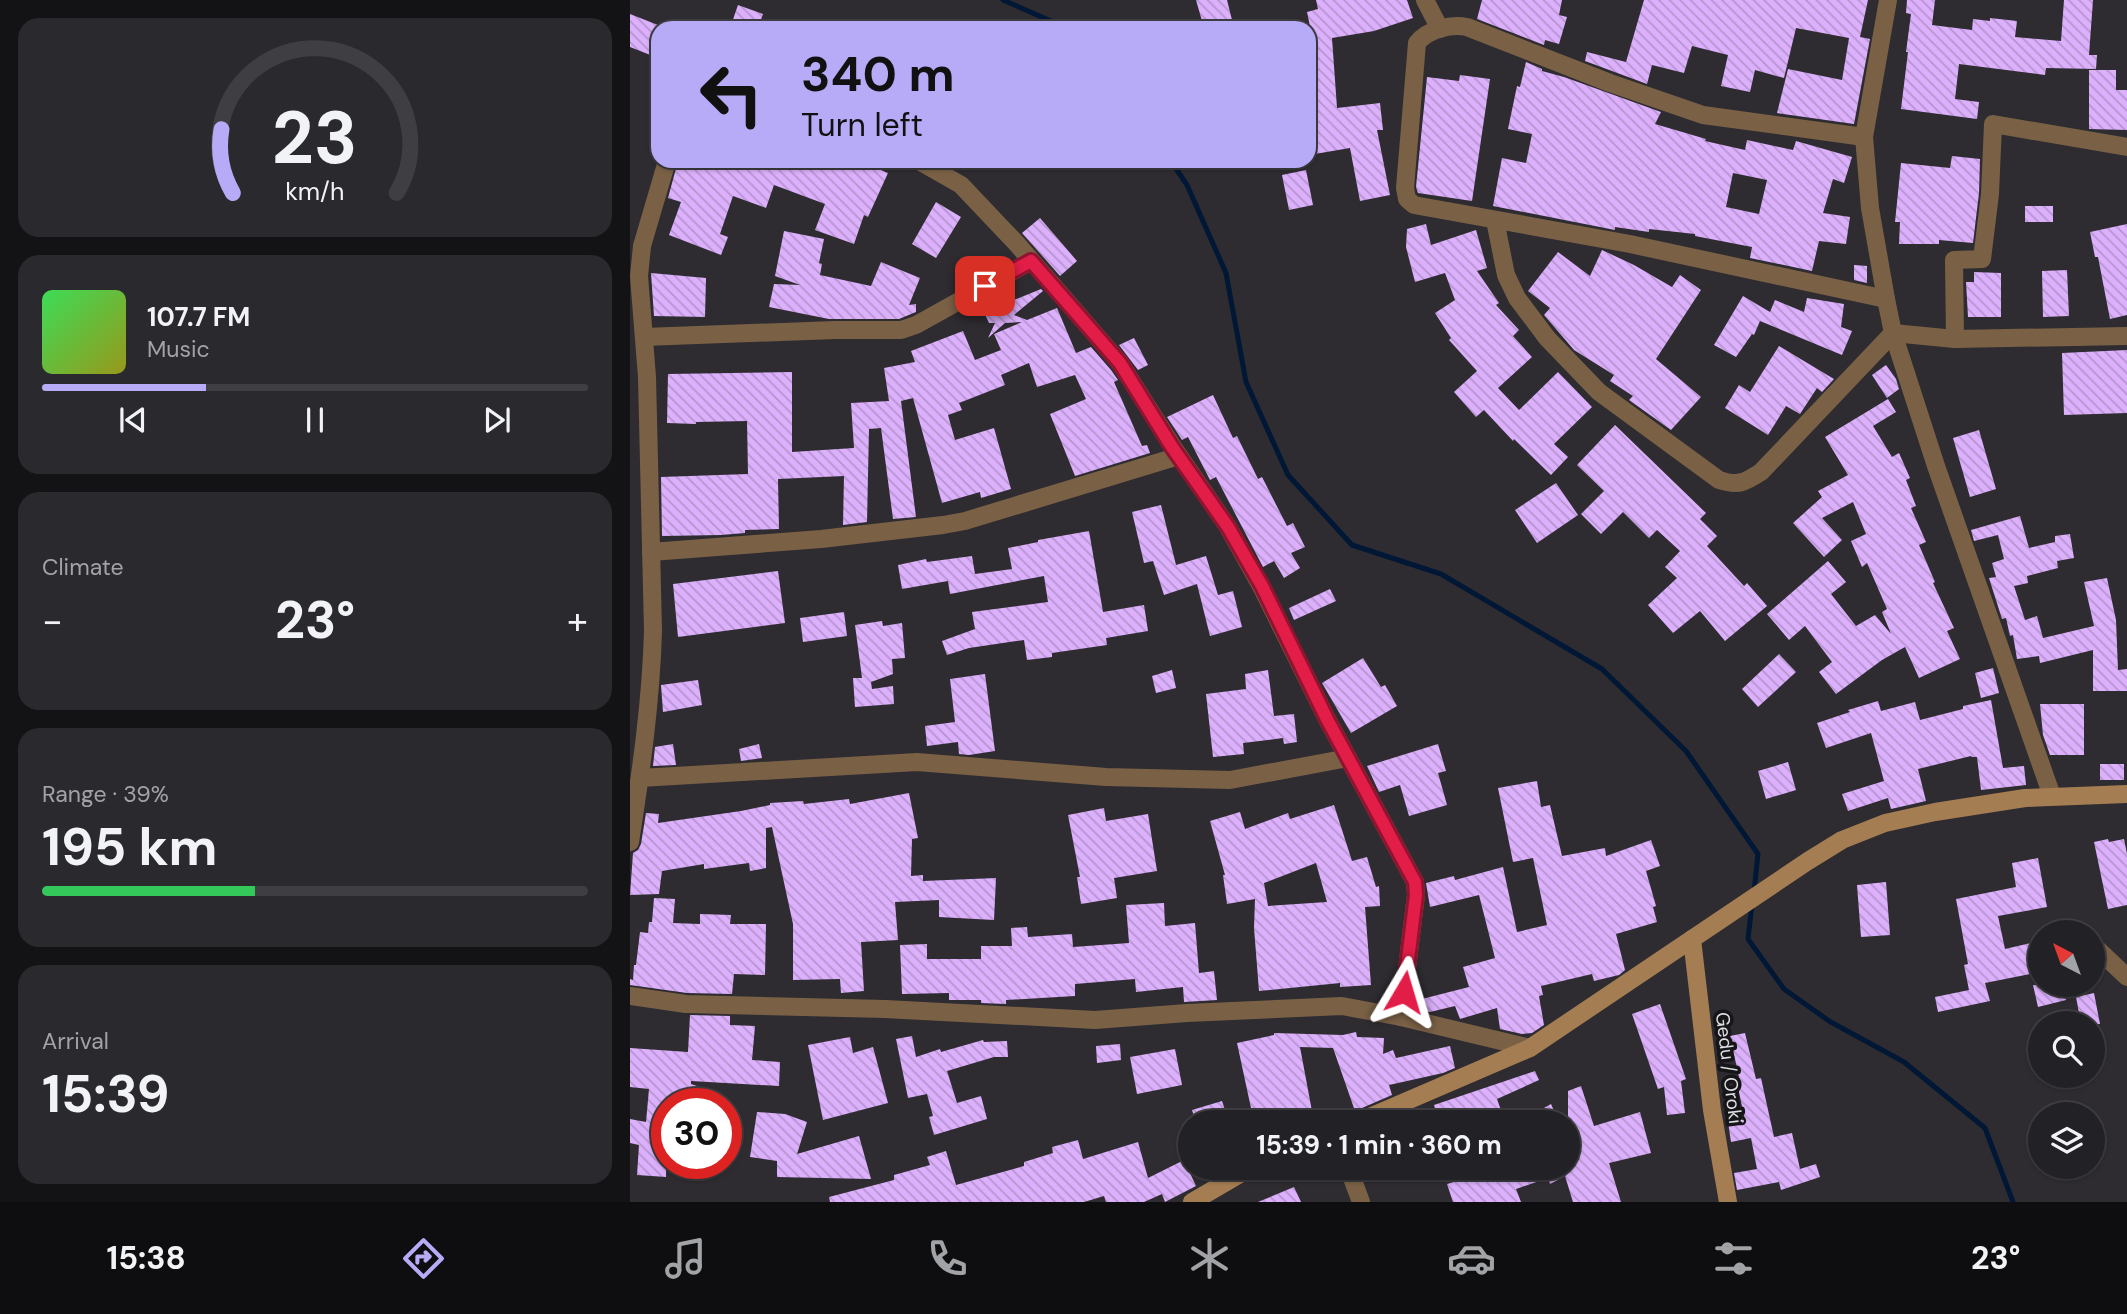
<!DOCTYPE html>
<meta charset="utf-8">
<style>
:root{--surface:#222125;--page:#2a292d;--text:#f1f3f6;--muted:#a2a3a7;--line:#3f3e42;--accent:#b7abf8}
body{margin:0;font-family:"DM Sans",sans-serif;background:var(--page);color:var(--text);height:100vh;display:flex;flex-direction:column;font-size:26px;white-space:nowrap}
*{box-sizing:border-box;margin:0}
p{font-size:23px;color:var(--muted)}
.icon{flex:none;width:38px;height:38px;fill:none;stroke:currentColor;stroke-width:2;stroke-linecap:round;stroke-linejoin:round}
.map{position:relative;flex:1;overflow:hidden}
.panel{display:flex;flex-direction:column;gap:18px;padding:18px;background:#131214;width:630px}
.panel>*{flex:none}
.guide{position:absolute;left:21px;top:21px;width:665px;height:147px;border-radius:21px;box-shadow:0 2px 5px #0004,0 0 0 2px var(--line);background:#b7abf8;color:#111;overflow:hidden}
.needle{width:46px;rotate:319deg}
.buttons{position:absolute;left:1398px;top:920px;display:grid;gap:14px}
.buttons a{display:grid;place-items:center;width:77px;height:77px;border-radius:50%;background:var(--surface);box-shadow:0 2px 5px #0004,0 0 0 2px var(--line);font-size:35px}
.speed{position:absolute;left:21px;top:1088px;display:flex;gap:14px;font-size:35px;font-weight:700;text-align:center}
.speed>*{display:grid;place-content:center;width:91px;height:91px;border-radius:50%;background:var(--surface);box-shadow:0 2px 5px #0004,0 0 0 2px var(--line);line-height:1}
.speed .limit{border:10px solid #d22;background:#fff;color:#111}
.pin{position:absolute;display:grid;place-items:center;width:60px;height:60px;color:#fff;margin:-30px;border-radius:14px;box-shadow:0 4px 10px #0006}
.me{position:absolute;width:77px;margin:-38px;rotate:7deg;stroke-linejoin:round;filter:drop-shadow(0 0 5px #0008)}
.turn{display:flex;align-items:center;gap:24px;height:147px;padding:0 35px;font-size:32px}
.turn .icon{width:91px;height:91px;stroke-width:2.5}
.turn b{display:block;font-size:49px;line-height:60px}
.big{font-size:52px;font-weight:700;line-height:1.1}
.panel .tile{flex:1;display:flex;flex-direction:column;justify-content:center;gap:10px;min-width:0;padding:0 24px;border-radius:21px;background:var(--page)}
.panel .dial{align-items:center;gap:0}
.dial svg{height:182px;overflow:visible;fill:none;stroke:var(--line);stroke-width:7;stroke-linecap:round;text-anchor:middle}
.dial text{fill:var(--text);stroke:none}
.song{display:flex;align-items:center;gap:21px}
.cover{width:84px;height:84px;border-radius:10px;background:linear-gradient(135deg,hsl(130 70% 55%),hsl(60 70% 35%))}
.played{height:7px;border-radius:4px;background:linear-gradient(90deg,var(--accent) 30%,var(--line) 30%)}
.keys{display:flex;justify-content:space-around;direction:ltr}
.heat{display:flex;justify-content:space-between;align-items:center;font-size:38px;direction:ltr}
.charge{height:10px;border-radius:5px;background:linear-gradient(90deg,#34c759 39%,var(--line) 0)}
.trip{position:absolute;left:548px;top:1110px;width:402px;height:70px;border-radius:35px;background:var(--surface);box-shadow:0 2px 5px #0004,0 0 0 2px var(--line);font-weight:700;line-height:70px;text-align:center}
.menu{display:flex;height:112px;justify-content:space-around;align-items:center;background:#0e0d0f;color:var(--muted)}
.menu .icon{width:49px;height:49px}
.menu .on{color:var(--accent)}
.menu b{font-size:32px;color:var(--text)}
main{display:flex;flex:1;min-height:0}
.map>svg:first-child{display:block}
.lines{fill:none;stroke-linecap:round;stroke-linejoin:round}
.stream{stroke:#001735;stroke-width:5}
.building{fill:url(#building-back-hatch);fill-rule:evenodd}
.street{stroke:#7a6146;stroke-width:18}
.secondary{stroke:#a57d52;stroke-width:18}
.route-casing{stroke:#92132f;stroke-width:18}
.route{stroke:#e11d48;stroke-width:12}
.labels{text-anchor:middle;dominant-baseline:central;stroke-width:7;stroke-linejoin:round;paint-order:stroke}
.street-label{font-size:19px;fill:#dfdee2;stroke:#161517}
</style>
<main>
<section class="panel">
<div class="tile dial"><svg viewBox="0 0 100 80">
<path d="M14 69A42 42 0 1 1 86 69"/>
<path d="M14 69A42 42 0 0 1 9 41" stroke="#b7abf8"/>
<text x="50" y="56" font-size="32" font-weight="700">23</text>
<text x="50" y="72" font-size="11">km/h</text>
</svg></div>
<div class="tile">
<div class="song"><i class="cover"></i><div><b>107.7 FM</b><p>Music</p></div></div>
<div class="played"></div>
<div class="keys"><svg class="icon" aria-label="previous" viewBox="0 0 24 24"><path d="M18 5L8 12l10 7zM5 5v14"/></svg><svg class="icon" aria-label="pause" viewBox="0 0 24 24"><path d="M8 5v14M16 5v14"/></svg><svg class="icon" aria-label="next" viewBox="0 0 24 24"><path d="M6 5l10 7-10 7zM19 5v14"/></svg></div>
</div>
<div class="tile"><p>Climate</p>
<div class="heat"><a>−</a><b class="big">23°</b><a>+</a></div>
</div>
<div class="tile"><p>Range · 39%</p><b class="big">195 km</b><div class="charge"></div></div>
<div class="tile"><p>Arrival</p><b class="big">15:39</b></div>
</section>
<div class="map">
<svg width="1497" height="1202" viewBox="0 0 1497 1202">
<defs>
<pattern id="building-back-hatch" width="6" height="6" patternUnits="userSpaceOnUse" patternTransform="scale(1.75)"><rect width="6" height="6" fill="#dcb0fc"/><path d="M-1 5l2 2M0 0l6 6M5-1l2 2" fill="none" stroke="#b695ce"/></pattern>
</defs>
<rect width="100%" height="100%" fill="#2e2c31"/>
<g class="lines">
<g class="stream">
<path d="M373 0 437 28"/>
<path d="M541 161 557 185 596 273 616 382 658 475 722 545 811 574 972 669 1056 751 1128 854 1124 892"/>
<path d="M1122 905 1118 939 1154 989 1199 1021 1274 1062 1355 1128 1383 1202"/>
</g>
</g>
<g class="building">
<path d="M566 0H597L602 20 574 28Z"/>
<path d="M686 0H777L783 18 744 31 702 38 707 108 750 103 753 130H747L760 195 730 201 720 148 679 155V46H684L677 12 688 9Z"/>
<path d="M852 0H932L929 15 937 17 929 44 915 40 914 45 847 19Z"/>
<path d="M1014 0H1238L1230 37 1240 39 1224 124 1147 113 1158 69 1212 80 1219 38 1166 28 1154 78 1125 70 1120 92 1091 86 1098 55 1062 46 1054 73 1022 65 1017 84 955 61 957 52 996 62Z"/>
<path d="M1277 0H1305L1302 25 1342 30 1343 19 1360 21V18L1387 21 1385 37 1431 41 1434 0H1463L1459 55H1467L1466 69 1416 68 1415 75 1329 64 1325 99 1349 102 1347 119 1271 109 1278 52H1276L1281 14 1276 13Z"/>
<path d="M108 5 133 14 128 28H100Z"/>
<path d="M0 14 28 25V58L0 47Z"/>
<path d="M896 62 912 69V71L934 77 1031 112 1025 124 1076 139 1075 141 1115 150 1117 140 1163 150 1166 141 1222 157 1214 183 1203 179 1193 213 1220 217 1216 244 1189 241 1182 271 1120 258 1122 247 1065 236V234L1019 229V232L985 227V230L863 206 872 158 896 163 902 134 878 129 887 86 890 87ZM1103 173 1137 180 1129 214 1096 207Z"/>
<path d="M1459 70H1486V90H1497V130L1459 129Z"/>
<path d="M830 75 860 79 842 201 788 193 786 187 797 77 829 81Z"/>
<path d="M1322 156 1350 159 1349 193 1343 243 1309 240V244H1269L1270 222H1265L1271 163 1320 168Z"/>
<path d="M48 161H229L258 173 238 217 234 215 224 244 185 230 195 204 144 185 136 208 103 196 90 234 98 237 91 255 39 235 51 202 38 198Z"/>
<path d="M676 170 683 205 659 210 652 175Z"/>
<path d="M306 202 331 217 306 258 282 244Z"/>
<rect x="1395" y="206" width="28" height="16"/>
<path d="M410 218 447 261 430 276 392 233Z"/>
<path d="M796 224 801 245 846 230 857 268 847 271 869 303 866 305 889 330 883 336 902 357 868 388 889 410 928 372 962 407 924 444 938 457 921 475 884 439 883 441 854 410 846 417 824 392 847 371 819 340 821 338 805 313 825 300 815 273 785 282 776 247 777 229Z"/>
<path d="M1497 224V315L1480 319 1468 257H1465L1460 232Z"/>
<path d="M154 231 194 239 189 263 192 264 190 275 241 286 251 262 290 278 279 305 286 304V312L269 319H199L139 307 144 284 170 285 145 276Z"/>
<path d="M972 250 1004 265 1042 287 1050 275 1071 290 1026 359 1071 397 1041 430 999 400 1003 396 980 381 984 375 944 350 914 315 920 308 898 291 928 252 960 276Z"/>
<path d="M1224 265 1237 266V283L1224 280Z"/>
<path d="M1437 270 1439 316 1413 317 1412 271Z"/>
<path d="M1344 272 1371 273V317H1338L1336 282H1344Z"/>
<path d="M21 273 76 278 75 317 24 316Z"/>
<path d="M411 289 413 291 384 315 397 320 427 308 446 353 461 347 481 370 488 380 484 382 512 446 517 445 520 453 445 476 420 414 456 399 445 375 407 387 399 363 371 375 375 385 329 403 332 410 318 415 325 440 364 428 381 489 351 498 350 492 312 503 283 398 271 401 286 517 263 519 251 428 239 429 237 522 213 525 214 476 148 479 149 529 115 530V533L91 535 32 536 31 477 118 474 117 421 66 422V424L37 423 38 374 162 372V452L224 448 221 403 259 401 254 368 285 362 281 351 333 331 345 360 371 350 364 334 392 322 375 323 358 338 365 323H359L353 310 361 306 371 310 374 304Z"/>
<path d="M1113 296 1140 312 1145 300 1174 312 1177 298 1214 304 1211 327 1222 331 1212 355 1130 321 1124 335 1122 334 1106 357 1084 345Z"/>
<path d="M504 338 518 365 508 370 489 345Z"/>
<path d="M1149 346 1204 379 1192 392 1187 388 1170 414 1156 406 1138 435 1095 408 1109 385 1120 392Z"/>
<path d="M1497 350V413L1434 415 1432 353Z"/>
<path d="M1256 365 1266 379 1269 389 1257 398 1242 375Z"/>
<path d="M583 395 603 438 607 436 628 479 632 477 657 526 663 523 675 547 661 553 670 568 654 578 644 561 633 567 586 477 580 480 558 437 552 440 537 417Z"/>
<path d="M1258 399 1266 412 1243 426 1262 457 1269 453 1280 478 1276 480 1286 506 1281 508 1296 542 1289 545 1305 582 1303 583 1324 628 1317 631 1330 659 1289 678 1275 647 1252 660 1206 694 1189 672 1202 662 1175 626 1159 640 1137 614 1198 561 1216 582 1201 594 1226 626 1245 615 1261 634 1252 612 1257 609 1237 563 1232 567 1221 541 1236 534 1223 502 1192 518 1212 540 1194 557 1163 523 1192 497 1188 491 1218 475 1195 437Z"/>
<path d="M985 425 1076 513 1070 519 1087 536 1077 546 1114 586 1117 583 1137 606 1095 641 1070 611 1043 633 1018 605 1047 578 1035 567 1050 551 1027 530 1019 538 993 512 971 534 951 514 974 491 947 465Z"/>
<path d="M1349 430 1366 489 1340 497 1323 438Z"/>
<path d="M926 483 948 515 907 543 885 510Z"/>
<path d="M531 505 546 565 576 556 588 595 603 591 612 627 580 636 567 584 534 595 523 561 514 563 502 512Z"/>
<path d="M1390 516 1399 548 1425 542V536L1440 534 1444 558 1427 561 1428 568 1397 576 1398 583 1384 586 1395 620 1407 616 1413 638 1464 626 1454 582 1477 578 1486 620 1488 670 1497 669V691H1463V650L1410 663 1409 656 1387 659 1383 635 1380 636 1376 618 1372 619 1359 578 1366 577 1362 563 1374 559 1368 535 1344 541 1341 530Z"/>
<path d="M459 531 473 612 514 605 518 631 476 638 477 645 422 653V657L397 660 394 640 339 648 317 655 312 641 345 629 342 612 418 602 414 576 320 594 318 581 272 589 268 565 296 559 297 562 342 556 345 574 382 569 378 548 408 542V540Z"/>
<path d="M148 571 155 623 48 637 43 584Z"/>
<path d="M700 589 706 601 664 620 659 608Z"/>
<path d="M214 612 217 636 173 642 170 618Z"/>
<path d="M252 621 253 626 272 623 275 658 262 659 263 674 241 682 242 689 263 686 264 704 225 707 223 678H232L225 625Z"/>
<path d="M1149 654 1166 672 1128 707 1112 689Z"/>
<path d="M733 658 751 687 755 685 767 706 721 733 692 683Z"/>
<path d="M1363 668 1369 693 1351 698 1345 673Z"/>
<path d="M542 670 546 688 526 693 522 676Z"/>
<path d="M638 670 644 716 664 714 667 742 654 744 653 738 613 743 614 754 583 757 576 694 616 689 615 674Z"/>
<path d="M355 674 365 751 339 755 329 754 328 742 297 746 295 726 325 722 320 679Z"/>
<path d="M68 680 72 705 33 712 31 685Z"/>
<path d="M1361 700 1373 768 1394 766 1396 785 1351 790 1347 757H1342L1341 756 1288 769 1296 801 1261 809 1258 798 1218 811 1212 794 1254 781 1241 733 1196 748 1187 723 1220 712 1218 710 1248 701 1251 711 1285 702 1290 720 1333 709V706Z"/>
<path d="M1410 704H1454V755H1420L1413 735Z"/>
<path d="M43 744 46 765 23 766 25 747Z"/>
<path d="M129 744 132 758 111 761 109 749Z"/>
<path d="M808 744 816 771 808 773 817 805 779 816 770 785 749 792 737 766Z"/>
<path d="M1158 762 1166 790 1136 799 1128 771Z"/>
<rect x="1470" y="764" width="24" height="16"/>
<path d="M907 781 911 807 920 805 932 856 975 848 976 856 1021 840 1030 866 1016 871 1026 906 1023 907 1027 922 986 934 995 970 989 975 964 981 962 974 911 986 913 995 909 996 914 1025 902 1033 892 1034 870 1029 867 1008 830 1019 825 1006 800 1012 784 1008V1001L839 987 833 967 865 958 849 895 800 907 796 883 824 876 825 880 873 867 887 932 917 925 903 858 883 862 868 788Z"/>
<path d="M279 793 288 838 282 839 281 876 293 875V881L366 878 364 920 309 917V900L265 902 268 940 231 942 234 991 211 993 210 979 163 980V924L142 827 136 828V868L120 871 119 863 74 869V864L32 871 29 894 0 895 3 853 8 850 11 844 16 813 29 814 28 823 111 811 140 805V803L173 801 174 804 219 799 220 804Z"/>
<path d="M704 805 722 861 737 857 746 887 749 886 750 906 735 907 741 985 710 987V983L629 991 624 928 625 899 597 904 593 875H595L580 821 610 812 615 829 658 813 660 819ZM686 863 697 902 638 906 634 883Z"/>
<path d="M474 808 476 821 518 814 527 871 484 878 487 898 451 904 447 877H450L438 815Z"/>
<path d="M1478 839 1479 842 1494 839 1497 854V905L1478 909 1464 842Z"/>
<path d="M1408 858 1417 907 1368 916 1375 949 1410 941V972L1355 983 1360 1001 1308 1012 1305 997 1339 990 1334 965 1338 964 1326 899 1386 887 1382 863Z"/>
<path d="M1256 882 1260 935 1231 937 1227 885Z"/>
<path d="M24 898 45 899 43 923 70 924V914L101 915 100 924H136L135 975 104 974 102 994 57 993 0 985V979L3 980 4 965H6L10 932 18 933 19 922H22Z"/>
<path d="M534 903 535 926 565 923 569 973 584 971 587 1000 554 1002 553 987 506 992 505 979 445 984V996L376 1000V1004L351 1003V1000H319V993L272 994 270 945 297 944V959H351V946H382L381 928 397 927 398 937 442 934 443 947 499 943 496 905Z"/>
<path d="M1403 985H1433L1436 1000 1408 1007Z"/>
<path d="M1464 993 1470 1024H1451L1446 997Z"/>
<path d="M1030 1004 1056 1079 1051 1081 1055 1113 1037 1115 1034 1087 1028 1089 1002 1014Z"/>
<path d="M60 1015 100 1016V1025L125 1026 122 1060 150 1062 149 1086 61 1081V1084L79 1090 78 1104H37L36 1177 7 1175 9 1145 0 1143V1119L16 1122 19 1089 0 1087V1048L58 1052Z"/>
<path d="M726 1032 727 1037 754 1038 753 1054 763 1050 766 1058 820 1046 825 1068 813 1073 759 1085 762 1095 725 1111 703 1048 670 1047 684 1122H624L607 1043 644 1035V1033L713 1035Z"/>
<path d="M1115 1033 1126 1079 1131 1078 1144 1137 1162 1133 1170 1169 1186 1164 1190 1177 1151 1190 1149 1182 1107 1190 1104 1173 1127 1169 1121 1138 1101 1142 1098 1122 1115 1120 1107 1083 1110 1082 1100 1036Z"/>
<path d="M282 1036 286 1057 310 1049 311 1052 353 1040 354 1042 377 1041 378 1057H364L317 1071 327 1103 351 1096 357 1119 304 1135 299 1117 303 1116 297 1094 278 1098 266 1039Z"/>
<path d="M220 1037 223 1053 243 1047 258 1103 193 1120 178 1045Z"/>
<path d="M490 1044 491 1060 467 1063 466 1046Z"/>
<path d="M545 1049 552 1085 507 1094 500 1057Z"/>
<path d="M905 1071 909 1080 867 1099 872 1113 847 1122H809L804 1105Z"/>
<path d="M951 1086 964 1126 1010 1112 1021 1153 979 1163 991 1202H943L935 1176 920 1184 918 1178 886 1189 891 1202H823L817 1184 834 1179V1181L873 1167H938V1091Z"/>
<path d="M592 1101 599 1122H566L562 1110Z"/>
<path d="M921 1104 929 1122H889Z"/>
<path d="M127 1112 155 1114 177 1122 167 1154 229 1136 241 1179 147 1177V1161L120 1157Z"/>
<path d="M448 1140 453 1159 508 1142 518 1178 554 1160 566 1186 535 1202 532 1194 514 1202H476L474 1196 454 1202H200L199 1197 264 1180V1175L300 1165 297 1157 316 1151 326 1185 394 1166V1162L423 1153 422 1147Z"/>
<path d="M664 1187 671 1202H628Z"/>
</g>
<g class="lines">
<g class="street">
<path d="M795 0 810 29"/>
<path d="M1258 0 1234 137 1240 208 1256 299 1263 333 1306 466 1422 796"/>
<path d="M1234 137 1073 115 980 83 837 27C821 24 798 29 787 43L775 188 777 199 784 205 1000 244 1256 299"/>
<path d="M289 161 331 185 387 244 490 363 543 447 598 527 631 586 697 719 785 882 786 895 771 1017"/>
<path d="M865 220 876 275 887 298 917 338 969 392 1089 480C1108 486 1114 483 1131 472L1263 333 1325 339 1497 336"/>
<path d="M14 337 205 330H271L286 325 401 261"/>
<path d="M1325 339 1324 260 1352 259 1360 194 1363 124 1497 147"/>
<path d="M21 552 191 539 313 525 335 521 549 456"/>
<path d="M10 778 287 762 476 777 600 780 718 758"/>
<path d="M0 842C11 772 21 702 23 631L17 377 9 276 12 246 37 161"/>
<path d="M1446 930 1449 933"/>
<path d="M1463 945 1497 977"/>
<path d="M0 996 56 1004 255 1009 465 1020 557 1013 712 1006 771 1017 900 1048"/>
<path d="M718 1167 731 1202"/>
</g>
<g class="secondary">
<path d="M1062 939 1082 1110 1098 1202"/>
<path d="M728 1122 900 1048 1178 861 1212 840 1255 823 1305 812 1395 798 1497 794"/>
<path d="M562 1202 622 1167"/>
</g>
</g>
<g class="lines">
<g class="route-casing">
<path id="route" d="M355 286 401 261 490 363 542 447 598 527 632 586 697 719 785 882 786 895 774 992"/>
</g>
<use href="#route" class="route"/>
</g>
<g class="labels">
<g class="street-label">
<text transform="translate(1099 1068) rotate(83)">Gedu / Oroki</text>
</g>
</g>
</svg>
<div class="buttons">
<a><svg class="needle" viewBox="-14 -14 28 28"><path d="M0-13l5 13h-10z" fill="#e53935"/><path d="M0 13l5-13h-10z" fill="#a2a3a7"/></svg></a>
<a><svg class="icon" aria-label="search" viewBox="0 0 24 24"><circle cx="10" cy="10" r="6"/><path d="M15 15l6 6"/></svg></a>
<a><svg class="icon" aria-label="layers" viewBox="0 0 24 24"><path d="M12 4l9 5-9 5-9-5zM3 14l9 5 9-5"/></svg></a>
</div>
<div class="speed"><div class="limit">30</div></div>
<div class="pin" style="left:355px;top:286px;background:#d93025"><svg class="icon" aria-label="arrive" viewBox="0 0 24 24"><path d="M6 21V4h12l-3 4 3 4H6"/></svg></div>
<svg class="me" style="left:774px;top:992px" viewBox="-20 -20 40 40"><path d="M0-17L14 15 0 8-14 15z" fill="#e11d48" stroke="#fff" stroke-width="4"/></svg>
<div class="trip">15:39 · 1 min · 360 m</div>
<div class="guide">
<div class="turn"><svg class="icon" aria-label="left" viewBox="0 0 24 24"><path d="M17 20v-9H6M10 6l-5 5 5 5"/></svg><div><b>340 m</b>Turn left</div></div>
</div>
</div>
</main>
<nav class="menu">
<b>15:38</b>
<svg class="icon on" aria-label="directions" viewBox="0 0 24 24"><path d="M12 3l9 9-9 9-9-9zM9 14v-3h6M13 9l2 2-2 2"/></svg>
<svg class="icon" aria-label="music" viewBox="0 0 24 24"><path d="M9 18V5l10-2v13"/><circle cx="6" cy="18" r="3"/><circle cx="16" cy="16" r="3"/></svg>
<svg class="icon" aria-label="phone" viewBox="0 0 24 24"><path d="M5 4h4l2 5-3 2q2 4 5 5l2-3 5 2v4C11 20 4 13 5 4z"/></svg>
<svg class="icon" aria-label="climate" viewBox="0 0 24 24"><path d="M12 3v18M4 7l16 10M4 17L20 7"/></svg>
<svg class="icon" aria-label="car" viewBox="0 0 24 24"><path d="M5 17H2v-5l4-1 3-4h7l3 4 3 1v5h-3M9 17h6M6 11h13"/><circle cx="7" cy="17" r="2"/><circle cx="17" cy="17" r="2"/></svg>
<svg class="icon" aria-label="filters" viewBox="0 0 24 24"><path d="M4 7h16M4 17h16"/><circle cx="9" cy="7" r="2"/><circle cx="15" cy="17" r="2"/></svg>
<b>23°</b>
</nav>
